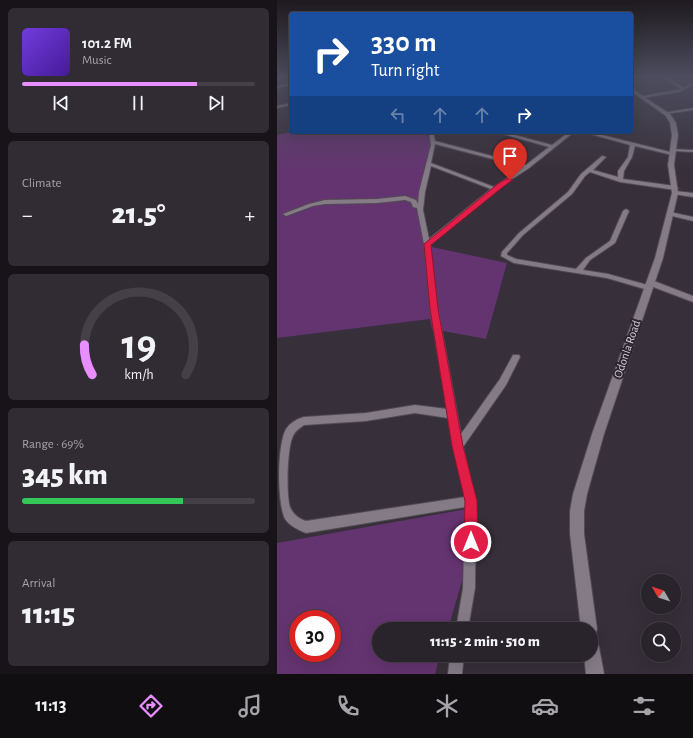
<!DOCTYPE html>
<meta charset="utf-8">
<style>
:root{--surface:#29232b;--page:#312b33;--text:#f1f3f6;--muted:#a5a4a9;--line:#454047;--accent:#e88eff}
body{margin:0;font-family:"Alegreya Sans",sans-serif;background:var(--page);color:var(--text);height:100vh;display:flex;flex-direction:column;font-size:15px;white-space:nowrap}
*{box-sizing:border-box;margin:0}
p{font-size:13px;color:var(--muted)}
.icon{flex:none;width:22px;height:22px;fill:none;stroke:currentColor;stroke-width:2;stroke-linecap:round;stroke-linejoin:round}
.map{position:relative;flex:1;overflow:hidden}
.side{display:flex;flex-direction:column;gap:8px;padding:8px;background:#171318;width:277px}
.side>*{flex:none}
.hud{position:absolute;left:12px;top:12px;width:344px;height:122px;border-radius:4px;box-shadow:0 4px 16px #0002,0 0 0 1px var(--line);background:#1a4fa0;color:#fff;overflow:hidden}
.needle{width:26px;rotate:309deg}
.controls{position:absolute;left:364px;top:574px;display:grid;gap:8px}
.controls a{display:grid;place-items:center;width:40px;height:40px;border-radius:50%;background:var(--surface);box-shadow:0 4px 16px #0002,0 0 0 1px var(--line);font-size:20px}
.speed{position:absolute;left:12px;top:610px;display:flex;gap:8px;font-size:20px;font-weight:700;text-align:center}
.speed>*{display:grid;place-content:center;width:52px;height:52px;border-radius:50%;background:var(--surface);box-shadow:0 4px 16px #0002,0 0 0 1px var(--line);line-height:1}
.speed .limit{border:6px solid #d22;background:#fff;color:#111}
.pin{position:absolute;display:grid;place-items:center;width:34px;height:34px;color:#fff;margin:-41px -17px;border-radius:50% 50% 50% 0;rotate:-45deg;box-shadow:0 0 4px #0007}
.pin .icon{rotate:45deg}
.me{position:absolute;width:44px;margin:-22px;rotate:0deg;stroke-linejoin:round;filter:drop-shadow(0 0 3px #0008)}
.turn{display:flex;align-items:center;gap:14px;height:84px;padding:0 16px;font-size:18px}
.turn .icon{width:52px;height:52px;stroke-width:2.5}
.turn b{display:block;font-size:28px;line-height:34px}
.lanes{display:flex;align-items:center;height:38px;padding:0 16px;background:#0003;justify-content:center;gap:20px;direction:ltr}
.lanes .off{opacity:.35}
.big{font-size:30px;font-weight:800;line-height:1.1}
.side .tile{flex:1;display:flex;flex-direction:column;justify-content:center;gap:6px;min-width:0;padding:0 14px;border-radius:6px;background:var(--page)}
.side .dial{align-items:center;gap:0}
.dial svg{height:104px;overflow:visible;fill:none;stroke:var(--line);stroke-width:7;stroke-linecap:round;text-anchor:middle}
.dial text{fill:var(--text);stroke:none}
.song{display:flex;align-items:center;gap:12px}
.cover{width:48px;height:48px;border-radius:6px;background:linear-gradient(135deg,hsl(260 70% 55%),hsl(260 70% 35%))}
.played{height:4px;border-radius:2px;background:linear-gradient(90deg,var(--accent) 75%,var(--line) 75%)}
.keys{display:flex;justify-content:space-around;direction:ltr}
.heat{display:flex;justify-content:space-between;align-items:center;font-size:22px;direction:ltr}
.charge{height:6px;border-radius:3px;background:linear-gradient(90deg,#34c759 69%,var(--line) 0)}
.trip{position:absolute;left:95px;top:622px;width:226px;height:40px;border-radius:20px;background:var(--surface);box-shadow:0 4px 16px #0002,0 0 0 1px var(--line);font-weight:800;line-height:40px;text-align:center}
.menu{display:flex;height:64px;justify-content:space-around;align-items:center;background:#100e11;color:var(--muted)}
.menu .icon{width:28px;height:28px}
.menu .active{color:var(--accent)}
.menu b{font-size:18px;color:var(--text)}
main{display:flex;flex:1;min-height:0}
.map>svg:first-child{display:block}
.green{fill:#643470;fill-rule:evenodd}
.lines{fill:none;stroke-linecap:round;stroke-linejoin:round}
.minor-casing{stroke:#524b53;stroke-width:2}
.tertiary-casing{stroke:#524b53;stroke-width:2}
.minor{fill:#847b87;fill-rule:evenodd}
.tertiary{fill:#847b87;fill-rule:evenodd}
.route{fill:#e11d48;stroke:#92132f}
.labels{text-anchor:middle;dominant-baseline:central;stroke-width:4;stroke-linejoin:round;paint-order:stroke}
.street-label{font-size:12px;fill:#d6d1d7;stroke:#2d252f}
</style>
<main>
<section class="side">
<div class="tile">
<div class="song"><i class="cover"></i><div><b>101.2 FM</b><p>Music</p></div></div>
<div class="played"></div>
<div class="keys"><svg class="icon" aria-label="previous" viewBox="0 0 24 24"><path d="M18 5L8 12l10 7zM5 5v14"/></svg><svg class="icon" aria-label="pause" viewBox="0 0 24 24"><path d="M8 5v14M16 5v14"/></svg><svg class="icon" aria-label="next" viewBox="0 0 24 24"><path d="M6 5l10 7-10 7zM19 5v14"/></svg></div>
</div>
<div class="tile"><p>Climate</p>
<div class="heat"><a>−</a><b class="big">21.5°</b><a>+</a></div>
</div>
<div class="tile dial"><svg viewBox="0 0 100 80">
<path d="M14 69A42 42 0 1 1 86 69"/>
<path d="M14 69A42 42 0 0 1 8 46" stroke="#e88eff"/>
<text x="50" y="56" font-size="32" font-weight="700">19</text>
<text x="50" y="72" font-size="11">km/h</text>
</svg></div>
<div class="tile"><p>Range · 69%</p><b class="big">345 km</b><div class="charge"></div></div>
<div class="tile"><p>Arrival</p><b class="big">11:15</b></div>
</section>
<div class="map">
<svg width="416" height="674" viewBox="0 0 416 674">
<rect width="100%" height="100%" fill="#372f39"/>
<g class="green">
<path d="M14 132H149L154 143 145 212 155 247 230 263 209 339 155 329 153 319 0 338V135Z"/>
<path d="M190 509 185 581 171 629H102V655H163L158 674H0V543ZM21 619H55V653H21Z"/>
</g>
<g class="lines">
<g class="minor-casing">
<g id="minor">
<path d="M386 78H389L407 87 416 83V85L402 92 365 98 366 96 404 89Z"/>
<path d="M14 103V105L0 108V106Z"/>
<path d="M416 108V110L388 114 386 113Z"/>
<path d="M152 132H156L158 141 249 165 272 147 219 132H226L275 145 292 132H297L252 168 226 185 153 245 161 309 184 434 223 379 236 355H242L243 357 229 385 186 447 199 501 198 588 191 629H179L186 588 188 507 29 533C21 530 13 526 8 519 0 502 0 446 9 429 14 422 20 419 27 417L89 413 138 405 170 409 153 309 147 244 140 208 136 207 134 202 128 200 100 203 48 204 36 206 9 216 6 214 32 204 48 200 100 199 128 196 139 200 141 204 142 192 154 145ZM158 144 246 167 217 187 154 163ZM154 166 214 189 152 239 146 210 148 192ZM138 413 171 418 176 446 188 497 29 521C22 519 16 514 13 507 9 495 10 448 16 436 18 431 23 428 27 425L89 421Z"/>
<path d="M306 132H313L397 153V154L395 155 358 146 355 157 347 171 346 179 398 186 401 188 398 190 343 182 313 172 308 176 295 194 246 235 230 253V255L239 259 299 269 309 258 333 241 346 211 349 209 352 211 338 243 313 260 306 270 331 274 374 286 375 288 374 290H371L330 278 237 263 224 256 225 252 242 233 291 192 304 174 325 156 329 157 316 170 341 177V171L351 157 353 145Z"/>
<path d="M395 149 416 150V152L397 151 395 150Z"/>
<path d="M398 191 416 193V197L396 194V192Z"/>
<path d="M393 212 416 217V221L391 215V213Z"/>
<path d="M371 281H377L416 296V302L371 285 370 283Z"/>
<path d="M173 655H187L185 674H171Z"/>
</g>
</g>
<g class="tertiary-casing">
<g id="tertiary">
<path d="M14 83V85L0 88V86Z"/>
<path d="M354 88 393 114 399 123 401 135 397 165 401 193 386 258 327 434 310 494 307 511V534L320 629 318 635 314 636V629H304L293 534V511L296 494 315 434 378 258 395 193 391 165 395 135 393 123 389 116 354 91Z"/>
<path d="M314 639 320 641 322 647 327 674H309L307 655H314Z"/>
</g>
</g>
<use href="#minor" class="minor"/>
<use href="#tertiary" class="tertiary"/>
</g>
<linearGradient id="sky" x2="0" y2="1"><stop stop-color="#1e1a1f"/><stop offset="0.45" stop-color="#4d4d5f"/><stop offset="1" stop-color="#4d4d5f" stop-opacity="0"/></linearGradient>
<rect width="416" height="172" fill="url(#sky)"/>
<path class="route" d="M231 178 236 180 227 186 154 245 161 309 186 446 200 501 201 542 199 546 194 548 189 546 187 542 188 501 175 446 153 309 147 244 222 183Z"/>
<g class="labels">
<g class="street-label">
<text transform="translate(350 349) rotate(-71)">Odonla Road</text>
</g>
</g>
</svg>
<div class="controls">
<a><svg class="needle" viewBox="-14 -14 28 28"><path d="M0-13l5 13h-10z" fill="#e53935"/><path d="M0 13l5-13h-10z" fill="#a5a4a9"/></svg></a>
<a><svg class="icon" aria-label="search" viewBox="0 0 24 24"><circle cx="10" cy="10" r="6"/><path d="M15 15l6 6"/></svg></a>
</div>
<div class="speed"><div class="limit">30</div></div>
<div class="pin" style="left:233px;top:180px;background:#d93025"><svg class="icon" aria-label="arrive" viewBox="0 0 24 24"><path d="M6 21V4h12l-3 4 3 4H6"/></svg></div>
<svg class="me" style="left:194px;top:542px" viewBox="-20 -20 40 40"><circle r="17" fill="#e11d48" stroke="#fff" stroke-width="3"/><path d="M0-11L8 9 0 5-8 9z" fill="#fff"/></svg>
<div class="trip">11:15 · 2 min · 510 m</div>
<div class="hud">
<div class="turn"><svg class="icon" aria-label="right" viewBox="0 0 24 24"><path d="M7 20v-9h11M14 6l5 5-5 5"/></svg><div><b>330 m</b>Turn right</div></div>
<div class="lanes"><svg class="icon off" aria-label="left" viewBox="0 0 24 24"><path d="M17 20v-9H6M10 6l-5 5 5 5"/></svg><svg class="icon off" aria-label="ahead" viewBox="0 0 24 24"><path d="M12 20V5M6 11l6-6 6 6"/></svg><svg class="icon off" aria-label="ahead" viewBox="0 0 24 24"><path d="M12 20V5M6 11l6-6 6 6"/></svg><svg class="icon" aria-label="right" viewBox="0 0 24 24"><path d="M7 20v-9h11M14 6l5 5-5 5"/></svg></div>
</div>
</div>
</main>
<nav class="menu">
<b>11:13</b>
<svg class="icon active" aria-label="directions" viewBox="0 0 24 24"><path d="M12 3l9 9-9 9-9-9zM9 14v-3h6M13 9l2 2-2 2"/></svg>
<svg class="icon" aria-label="music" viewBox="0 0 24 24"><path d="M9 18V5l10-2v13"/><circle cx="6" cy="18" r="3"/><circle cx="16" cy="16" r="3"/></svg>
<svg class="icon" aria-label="phone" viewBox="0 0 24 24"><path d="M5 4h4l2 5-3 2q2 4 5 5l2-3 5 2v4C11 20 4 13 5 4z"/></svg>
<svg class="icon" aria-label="climate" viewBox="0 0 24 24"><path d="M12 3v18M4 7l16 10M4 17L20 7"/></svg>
<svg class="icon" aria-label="car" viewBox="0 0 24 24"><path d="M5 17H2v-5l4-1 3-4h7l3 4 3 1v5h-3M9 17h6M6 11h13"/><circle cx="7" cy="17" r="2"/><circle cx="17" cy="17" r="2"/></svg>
<svg class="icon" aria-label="filters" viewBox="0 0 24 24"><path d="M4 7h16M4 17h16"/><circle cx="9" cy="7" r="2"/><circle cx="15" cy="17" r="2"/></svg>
</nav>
